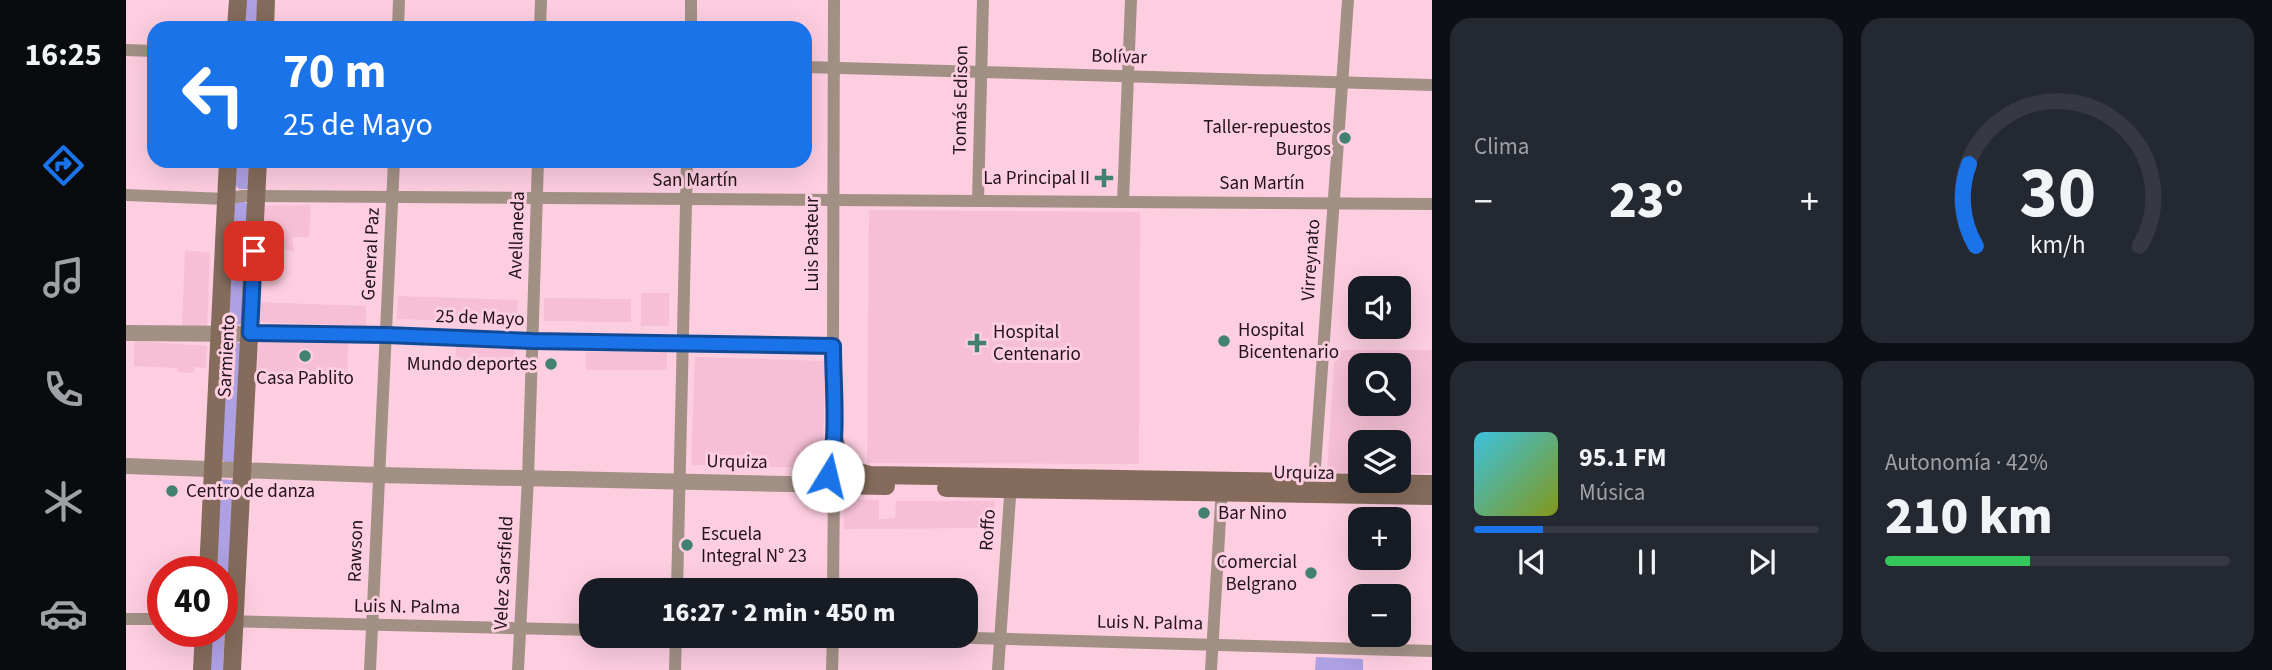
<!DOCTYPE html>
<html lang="es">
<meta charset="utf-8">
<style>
:root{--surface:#171b24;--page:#242831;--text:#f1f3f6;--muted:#9ea1a6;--line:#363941;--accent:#1a73e8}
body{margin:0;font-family:"Source Sans 3",sans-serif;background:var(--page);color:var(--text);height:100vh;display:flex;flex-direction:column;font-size:26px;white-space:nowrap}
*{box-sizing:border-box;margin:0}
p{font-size:23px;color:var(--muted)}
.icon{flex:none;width:38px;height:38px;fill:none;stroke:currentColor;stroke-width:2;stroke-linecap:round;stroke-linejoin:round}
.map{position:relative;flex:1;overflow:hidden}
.panel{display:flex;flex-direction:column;gap:18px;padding:18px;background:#0d0f14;width:840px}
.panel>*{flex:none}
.hud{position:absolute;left:21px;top:21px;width:665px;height:147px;border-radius:21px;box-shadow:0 7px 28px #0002;background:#1a73e8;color:#fff;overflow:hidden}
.tools{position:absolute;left:1222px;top:276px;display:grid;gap:14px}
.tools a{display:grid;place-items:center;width:63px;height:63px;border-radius:14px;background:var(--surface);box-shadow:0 7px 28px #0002;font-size:35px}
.speed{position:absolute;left:21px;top:556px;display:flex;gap:14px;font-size:35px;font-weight:700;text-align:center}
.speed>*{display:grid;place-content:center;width:91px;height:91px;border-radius:50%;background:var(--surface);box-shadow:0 7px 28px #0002;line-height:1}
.speed .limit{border:10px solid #d22;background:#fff;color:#111}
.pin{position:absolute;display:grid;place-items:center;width:60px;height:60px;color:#fff;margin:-30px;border-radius:14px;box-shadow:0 4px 10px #0006}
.me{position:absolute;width:77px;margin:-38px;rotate:9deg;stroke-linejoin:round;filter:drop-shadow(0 0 5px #0008)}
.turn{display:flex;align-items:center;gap:24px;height:147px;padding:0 21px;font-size:32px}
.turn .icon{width:91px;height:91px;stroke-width:2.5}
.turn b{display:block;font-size:49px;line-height:60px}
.big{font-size:52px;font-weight:800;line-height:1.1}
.panel .tile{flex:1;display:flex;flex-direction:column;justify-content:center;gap:10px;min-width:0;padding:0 24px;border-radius:21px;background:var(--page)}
.panel .dial{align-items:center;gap:0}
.dial svg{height:182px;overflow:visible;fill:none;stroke:var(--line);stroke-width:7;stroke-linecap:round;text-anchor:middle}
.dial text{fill:var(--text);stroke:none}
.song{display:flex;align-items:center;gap:21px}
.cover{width:84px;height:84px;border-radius:10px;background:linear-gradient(135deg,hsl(190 70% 55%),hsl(70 70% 35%))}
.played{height:7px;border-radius:4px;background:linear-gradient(90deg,var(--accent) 20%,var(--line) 20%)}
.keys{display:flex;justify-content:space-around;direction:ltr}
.heat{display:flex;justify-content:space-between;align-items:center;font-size:38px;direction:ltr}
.charge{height:10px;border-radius:5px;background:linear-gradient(90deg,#34c759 42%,var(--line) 0)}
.panel .tiles{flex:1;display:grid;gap:18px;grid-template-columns:repeat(2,1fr)}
.trip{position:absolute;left:453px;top:578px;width:399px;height:70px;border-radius:21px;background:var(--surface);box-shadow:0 7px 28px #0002;font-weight:800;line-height:70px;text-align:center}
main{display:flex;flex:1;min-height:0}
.tabs{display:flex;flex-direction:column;width:126px;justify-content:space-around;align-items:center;background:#090b0e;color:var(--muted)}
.tabs .icon{width:49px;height:49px}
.tabs .current{color:var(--accent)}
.tabs b{font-size:32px;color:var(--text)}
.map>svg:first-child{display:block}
.built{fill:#f6bfd5;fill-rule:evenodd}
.green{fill:#ada0e3}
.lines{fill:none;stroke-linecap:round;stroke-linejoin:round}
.minor{stroke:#a29085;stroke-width:12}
.tertiary{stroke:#a29085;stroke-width:16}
.secondary{stroke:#846b5b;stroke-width:18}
.route-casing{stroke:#114b97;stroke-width:18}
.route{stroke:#1a73e8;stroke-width:12}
.poi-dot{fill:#42816f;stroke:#fdcee0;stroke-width:2.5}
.labels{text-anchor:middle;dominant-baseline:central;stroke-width:6;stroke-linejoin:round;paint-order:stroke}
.street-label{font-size:19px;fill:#221219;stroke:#fdcee0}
.poi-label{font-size:19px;fill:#221219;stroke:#fdcee0;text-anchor:start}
</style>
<main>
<nav class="tabs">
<b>16:25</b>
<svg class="icon current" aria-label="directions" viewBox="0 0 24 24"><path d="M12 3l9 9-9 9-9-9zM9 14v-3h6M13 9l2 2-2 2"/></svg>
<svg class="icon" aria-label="music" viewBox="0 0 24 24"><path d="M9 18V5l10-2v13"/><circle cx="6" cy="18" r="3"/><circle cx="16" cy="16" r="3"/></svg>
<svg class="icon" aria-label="phone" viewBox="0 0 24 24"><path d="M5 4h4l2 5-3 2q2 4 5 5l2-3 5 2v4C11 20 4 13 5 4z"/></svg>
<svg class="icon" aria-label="climate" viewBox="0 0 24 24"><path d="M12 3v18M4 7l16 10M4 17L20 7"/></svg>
<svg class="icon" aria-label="car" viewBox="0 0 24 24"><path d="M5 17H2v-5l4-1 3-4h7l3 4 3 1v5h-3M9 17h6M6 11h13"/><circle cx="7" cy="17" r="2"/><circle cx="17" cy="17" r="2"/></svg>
</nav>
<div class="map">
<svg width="1306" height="670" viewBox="0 0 1306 670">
<rect width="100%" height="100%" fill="#fdcee0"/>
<g class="built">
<path d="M185 205 183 237H166L168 251 135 247V206Z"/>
<path d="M743 210 1014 212 1013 464 741 463Z"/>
<path d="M59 250 84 253 81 328 56 326Z"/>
<rect x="515" y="293" width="28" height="33"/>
<path d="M272 296 392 300 391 323 271 319Z"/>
<path d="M418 298 505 299V322L418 321Z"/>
<path d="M129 302 240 306V326L129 322Z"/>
<path d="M8 341 81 346 80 368 69 367 68 373 52 372 51 368 8 366Z"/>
<path d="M134 342 222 343 221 379 131 381 132 348Z"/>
<path d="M330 346 389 349 388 368 329 366Z"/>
<path d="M1209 350H1306V473H1272V443H1234V473H1201ZM1234 366H1272V404H1234Z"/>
<rect x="460" y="352" width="81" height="18"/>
<path d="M569 357 700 361 696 468 565 465Z"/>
<path d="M722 499 753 500V519L769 518 770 501H869L868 528 718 529V504Z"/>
</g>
<g class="green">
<path d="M117 0H136L135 28H116Z"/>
<path d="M109 161H127L122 189H113L109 185Z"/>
<path d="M118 201 123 206 117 322 112 325 103 322 107 204Z"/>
<path d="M102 341 114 343 108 462 100 463 95 459 100 347Z"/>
<path d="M91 479 107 480 101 613H96V572H87Z"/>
<path d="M96 630H99L97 670H82L84 632H96Z"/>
<path d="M1190 657 1237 659V670H1189Z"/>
</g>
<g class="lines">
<g class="minor">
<path d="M272 28 273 0"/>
<path d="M414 28 415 0"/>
<path d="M565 28V0"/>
<path d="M0 50 28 51"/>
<path d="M679 67 1306 85"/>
<path d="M0 195 100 199 116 196 1306 204"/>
<path d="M852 201 857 0"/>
<path d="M997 202 1005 0"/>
<path d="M707 346 708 0"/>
<path d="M1188 481 1222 0"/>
<path d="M551 590 561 161"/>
<path d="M707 590 708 485"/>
<path d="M0 619H37"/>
<path d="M96 621 466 630"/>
<path d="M741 635 1306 651"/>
<path d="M244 670 268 161"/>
<path d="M392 670 402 478 412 161"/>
<path d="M549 670 550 635"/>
<path d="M706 670 707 635"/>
<path d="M872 670 885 482"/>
<path d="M1085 670 1096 487"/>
</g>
<g class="tertiary">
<path d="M0 333 260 335 406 341 707 346 708 438 705 457 701 464 702 476 708 485"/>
<path d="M0 466 252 475 708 485"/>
</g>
<g class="secondary">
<path d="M110 28 112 0"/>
<path d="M139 28 140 0"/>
<path d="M708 438C714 463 718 469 744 475L1306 484"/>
<path d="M708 485 760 486"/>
<path d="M820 488 1306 496"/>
<path d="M82 572 102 161"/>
<path d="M76 670 78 632"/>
<path d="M106 670 132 161"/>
</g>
</g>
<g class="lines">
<g class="route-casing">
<path id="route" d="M128 251 124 333 260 335 406 341 707 346C707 377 710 408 708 439 706 452 701 463 702 476"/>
</g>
<use href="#route" class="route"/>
</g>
<g class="poi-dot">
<circle cx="1219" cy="138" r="7"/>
<path d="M974.5 167.5h7v7h7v7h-7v7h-7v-7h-7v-7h7z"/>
<circle cx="1098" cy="341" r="7"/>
<path d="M847.5 332.5h7v7h7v7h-7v7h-7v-7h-7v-7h7z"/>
<circle cx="179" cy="356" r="7"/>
<circle cx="425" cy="364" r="7"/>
<circle cx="46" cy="491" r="7"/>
<circle cx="1078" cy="513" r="7"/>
<circle cx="561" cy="545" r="7"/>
<circle cx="1185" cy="573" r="7"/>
</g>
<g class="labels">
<g class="street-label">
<text transform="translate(993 57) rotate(2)">Bolívar</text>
<text transform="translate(835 100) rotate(-89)">Tomás Edison</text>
<text x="569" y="180">San Martín</text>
<text x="1136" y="183">San Martín</text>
<text transform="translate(391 235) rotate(-88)">Avellaneda</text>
<text transform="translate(686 244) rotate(-90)">Luis Pasteur</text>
<text transform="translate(245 254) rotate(-87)">General Paz</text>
<text transform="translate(1185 260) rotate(-86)">Virreynato</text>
<text transform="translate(354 318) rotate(2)">25 de Mayo</text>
<text transform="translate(101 356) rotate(-87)">Sarmiento</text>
<text transform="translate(611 462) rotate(1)">Urquiza</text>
<text transform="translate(1178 473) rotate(1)">Urquiza</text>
<text transform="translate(862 530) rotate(-86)">Roffo</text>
<text transform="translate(230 551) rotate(-88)">Rawson</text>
<text transform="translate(378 573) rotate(-87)">Velez Sarsfield</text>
<text transform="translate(281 607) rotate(1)">Luis N. Palma</text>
<text transform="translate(1024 623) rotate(1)">Luis N. Palma</text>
</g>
<g class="poi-label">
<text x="1205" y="127" text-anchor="end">Taller-repuestos<tspan x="1205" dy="22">Burgos</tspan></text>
<text x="964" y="178" text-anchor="end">La Principal II</text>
<text x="1112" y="330">Hospital<tspan x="1112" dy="22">Bicentenario</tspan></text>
<text x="867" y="332">Hospital<tspan x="867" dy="22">Centenario</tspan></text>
<text x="411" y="364" text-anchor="end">Mundo deportes</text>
<text x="179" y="378" text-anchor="middle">Casa Pablito</text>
<text x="60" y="491">Centro de danza</text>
<text x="1092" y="513">Bar Nino</text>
<text x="575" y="534">Escuela<tspan x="575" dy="22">Integral N° 23</tspan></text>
<text x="1171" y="562" text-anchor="end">Comercial<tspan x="1171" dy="22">Belgrano</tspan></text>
</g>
</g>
</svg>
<div class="tools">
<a><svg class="icon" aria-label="sound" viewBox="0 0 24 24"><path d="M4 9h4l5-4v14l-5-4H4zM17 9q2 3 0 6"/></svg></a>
<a><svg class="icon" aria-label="search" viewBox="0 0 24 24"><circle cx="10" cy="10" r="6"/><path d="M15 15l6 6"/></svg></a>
<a><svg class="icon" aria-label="layers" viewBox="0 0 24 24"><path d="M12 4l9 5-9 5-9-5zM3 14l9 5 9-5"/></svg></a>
<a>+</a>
<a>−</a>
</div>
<div class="speed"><div class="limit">40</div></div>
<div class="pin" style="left:128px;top:251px;background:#d93025"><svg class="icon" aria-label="arrive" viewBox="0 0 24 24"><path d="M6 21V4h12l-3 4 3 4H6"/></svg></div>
<svg class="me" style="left:702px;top:476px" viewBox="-20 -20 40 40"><circle r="19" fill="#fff"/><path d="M0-13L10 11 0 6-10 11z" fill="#1a73e8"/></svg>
<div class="trip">16:27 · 2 min · 450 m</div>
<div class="hud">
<div class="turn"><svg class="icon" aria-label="left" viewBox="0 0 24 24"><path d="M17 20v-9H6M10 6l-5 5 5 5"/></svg><div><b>70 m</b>25 de Mayo</div></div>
</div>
</div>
<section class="panel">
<div class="tiles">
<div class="tile"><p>Clima</p>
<div class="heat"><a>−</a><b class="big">23°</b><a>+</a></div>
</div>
<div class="tile dial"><svg viewBox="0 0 100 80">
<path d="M14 69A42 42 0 1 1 86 69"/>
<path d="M14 69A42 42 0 0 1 11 33" stroke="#1a73e8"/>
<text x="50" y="56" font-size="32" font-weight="700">30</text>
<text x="50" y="72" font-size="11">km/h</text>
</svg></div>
<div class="tile">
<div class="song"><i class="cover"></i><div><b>95.1 FM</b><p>Música</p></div></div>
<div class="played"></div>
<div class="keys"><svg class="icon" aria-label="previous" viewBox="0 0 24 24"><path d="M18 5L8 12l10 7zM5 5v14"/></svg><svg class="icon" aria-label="pause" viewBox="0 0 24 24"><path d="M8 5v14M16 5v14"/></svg><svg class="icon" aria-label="next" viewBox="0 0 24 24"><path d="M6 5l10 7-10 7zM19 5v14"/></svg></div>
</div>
<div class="tile"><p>Autonomía · 42%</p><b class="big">210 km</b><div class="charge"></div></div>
</div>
</section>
</main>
